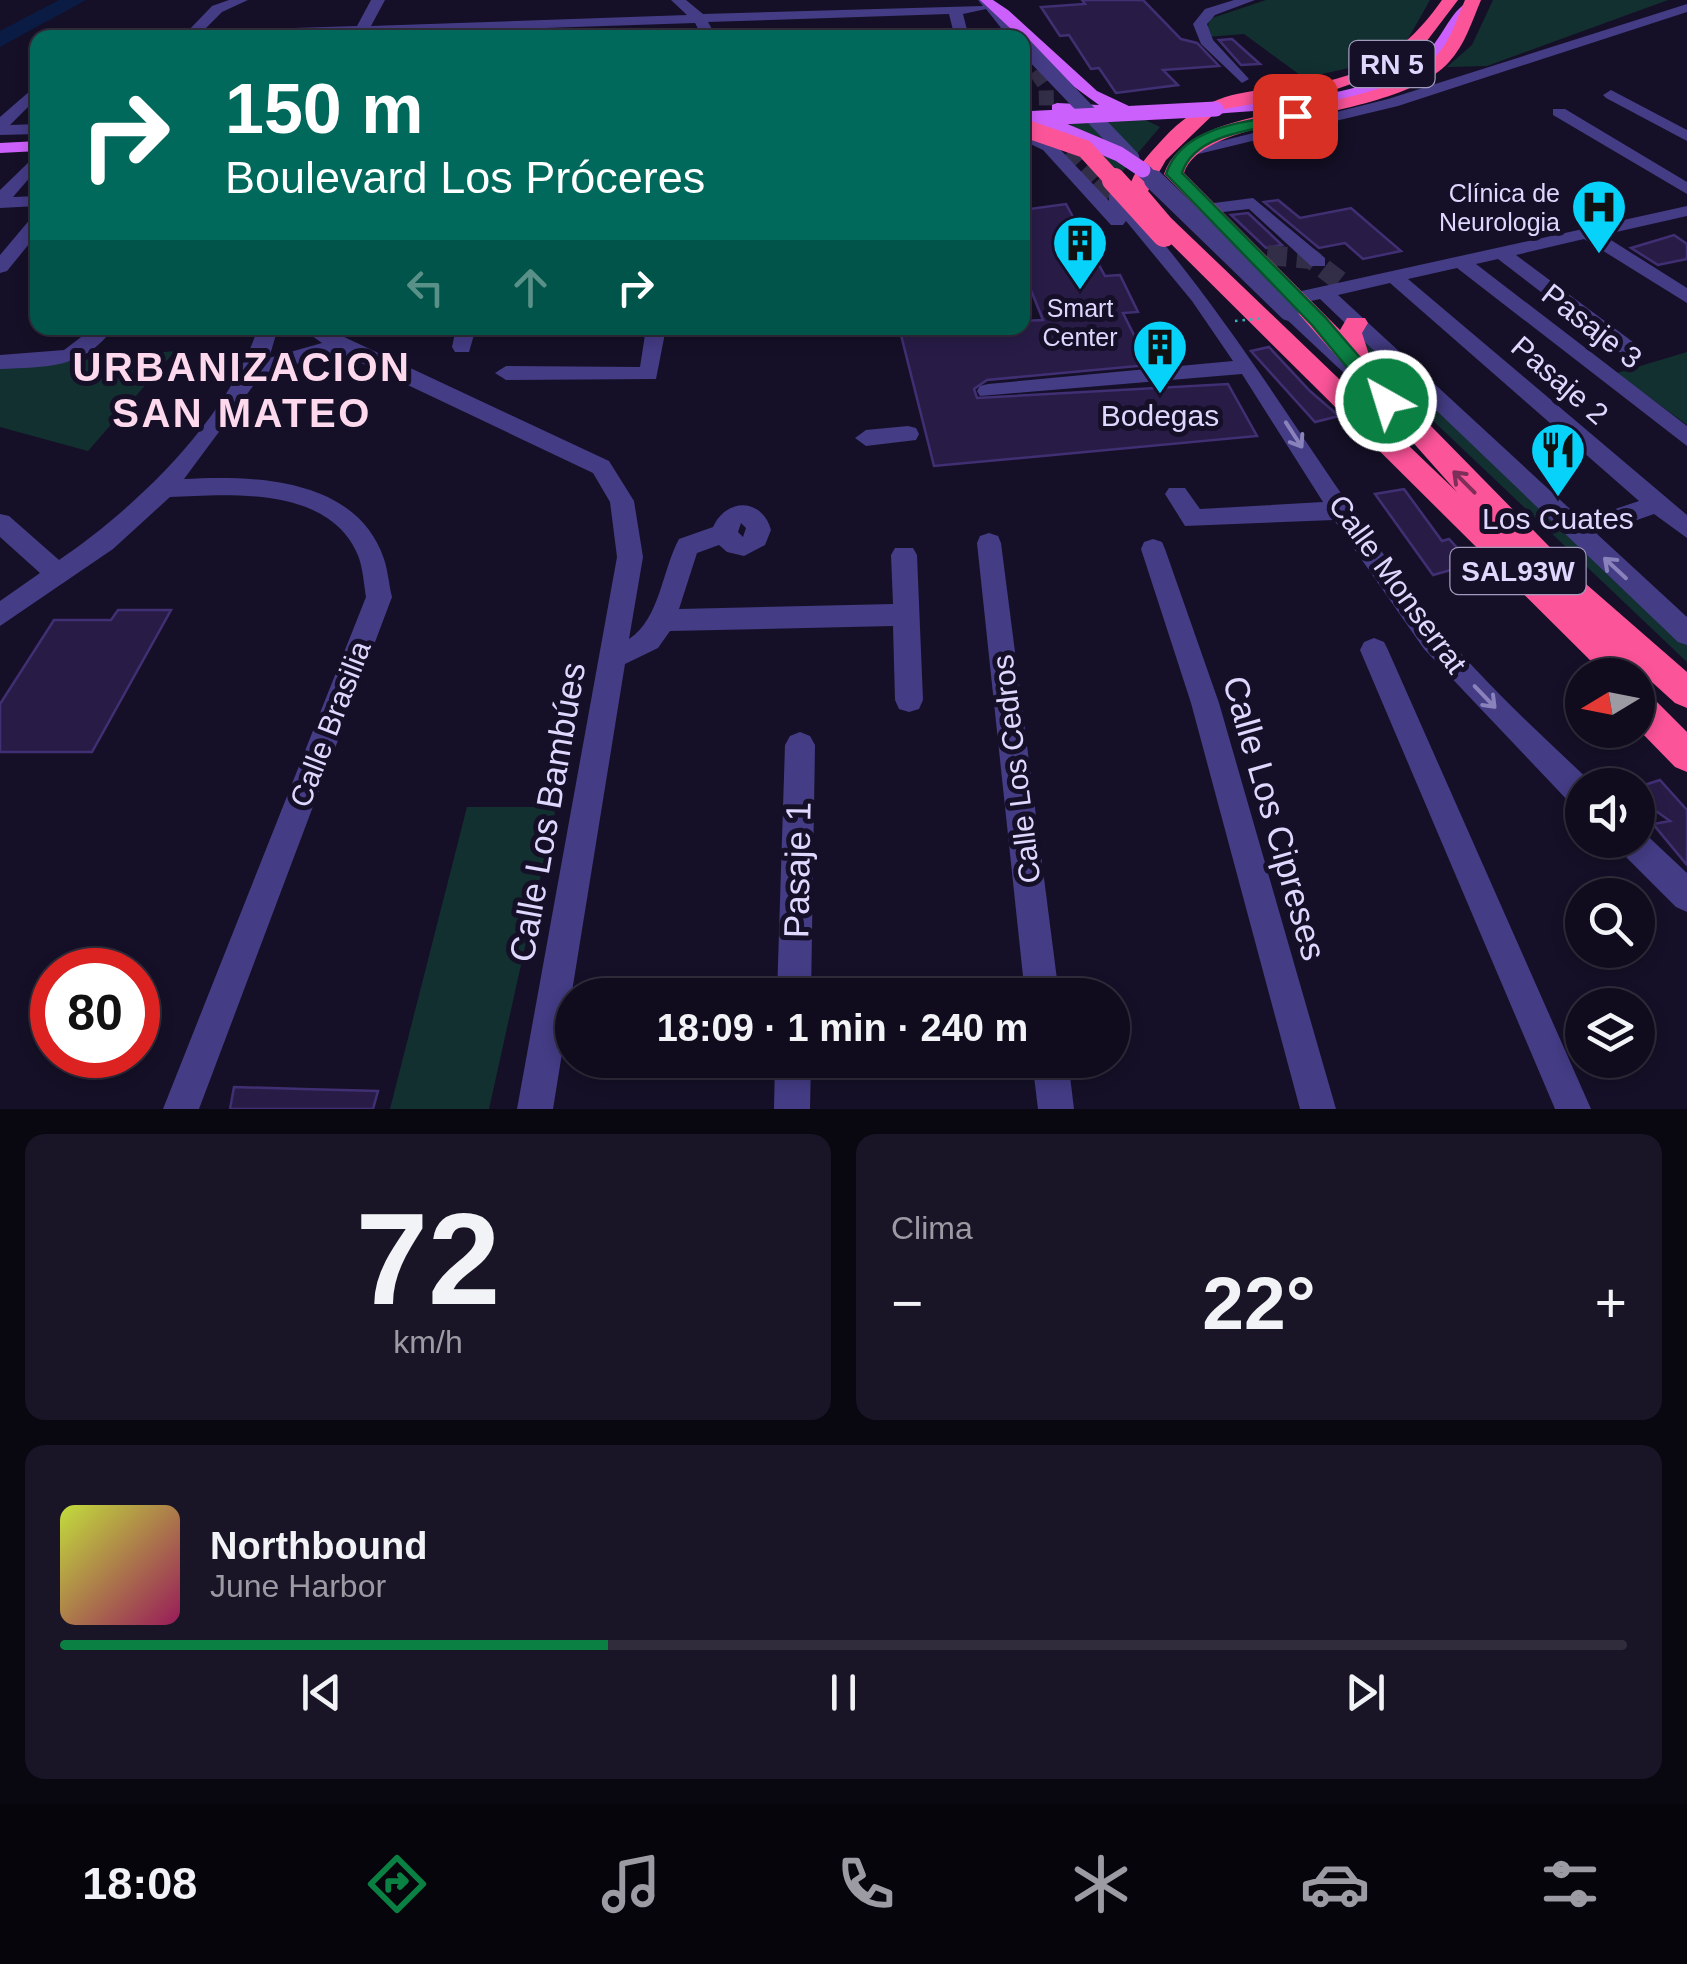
<!DOCTYPE html>
<html lang="es">
<meta charset="utf-8">
<style>
:root{--surface:#100c1d;--page:#191526;--text:#f1f3f6;--muted:#9c9ba4;--line:#302c3b;--accent:#0b8043}
body{margin:0;font-family:Arial,sans-serif;background:var(--page);color:var(--text);height:100vh;display:flex;flex-direction:column;font-size:38px;white-space:nowrap}
*{box-sizing:border-box;margin:0}
p{font-size:32px;color:var(--muted)}
.icon{flex:none;width:55px;height:55px;fill:none;stroke:currentColor;stroke-width:2;stroke-linecap:round;stroke-linejoin:round}
.map{position:relative;height:1109px;overflow:hidden}
.drawer{display:flex;flex-direction:column;gap:25px;padding:25px;background:#090710;flex:1}
.drawer>*{flex:none}
.hud{position:absolute;left:30px;top:30px;width:1000px;height:305px;border-radius:20px;box-shadow:0 5px 15px #0003,0 0 0 2px var(--line);background:#00695c;color:#fff;overflow:hidden}
.needle{width:65px;rotate:260deg}
.fabs{position:absolute;left:1565px;top:658px;display:grid;gap:20px}
.fabs a{display:grid;place-items:center;width:90px;height:90px;border-radius:50%;background:var(--surface);box-shadow:0 5px 15px #0003,0 0 0 2px var(--line);font-size:50px}
.speed{position:absolute;left:30px;top:948px;display:flex;gap:20px;font-size:50px;font-weight:700;text-align:center}
.speed>*{display:grid;place-content:center;width:130px;height:130px;border-radius:50%;background:var(--surface);box-shadow:0 5px 15px #0003,0 0 0 2px var(--line);line-height:1}
.speed .limit{border:15px solid #d22;background:#fff;color:#111}
.pin{position:absolute;display:grid;place-items:center;width:85px;height:85px;color:#fff;margin:-42px;border-radius:20px;box-shadow:0 5px 15px #0006}
.me{position:absolute;width:110px;margin:-55px;rotate:321deg;stroke-linejoin:round;filter:drop-shadow(0 0 8px #0008)}
.turn{display:flex;align-items:center;gap:35px;height:210px;padding:0 30px;font-size:45px}
.turn .icon{width:130px;height:130px;stroke-width:2.5}
.turn b{display:block;font-size:70px;line-height:85px}
.lanes{display:flex;align-items:center;height:95px;padding:0 30px;background:#0003;justify-content:center;gap:50px;direction:ltr}
.lanes .off{opacity:.35}
.big{font-size:75px;font-weight:700;line-height:1.1}
.drawer .widget{flex:1;display:flex;flex-direction:column;justify-content:center;gap:15px;min-width:0;padding:0 35px;border-radius:20px;background:var(--page)}
.drawer .dial{align-items:center;gap:0}
.dial b{font-size:130px;line-height:1}
.song{display:flex;align-items:center;gap:30px}
.cover{width:120px;height:120px;border-radius:15px;background:linear-gradient(135deg,hsl(70 70% 55%),hsl(330 70% 35%))}
.played{height:10px;border-radius:5px;background:linear-gradient(90deg,var(--accent) 35%,var(--line) 35%)}
.keys{display:flex;justify-content:space-around;direction:ltr}
.heat{display:flex;justify-content:space-between;align-items:center;font-size:55px;direction:ltr}
.drawer .tiles{flex:1;display:grid;gap:25px;grid-template-columns:1fr 1fr}
.widget:last-child{grid-column:span 2}
.trip{position:absolute;left:555px;top:978px;width:575px;height:100px;border-radius:50px;background:var(--surface);box-shadow:0 5px 15px #0003,0 0 0 2px var(--line);font-weight:700;line-height:100px;text-align:center}
.menu{display:flex;height:160px;justify-content:space-around;align-items:center;background:#06050c;color:var(--muted)}
.menu .icon{width:70px;height:70px}
.menu .on{color:var(--accent)}
.menu b{font-size:45px;color:var(--text)}
.map>svg:first-child{display:block}
.green{fill:#133031}
.lines{fill:none;stroke-linecap:round;stroke-linejoin:round}
.river{fill:#0b1c44;fill-rule:evenodd}
.building{fill:#281c47;stroke:#412f73;stroke-width:2.5}
.minor-tunnel-far1{stroke:#332e47;stroke-width:15;stroke-dasharray:15 8;stroke-linecap:butt}
.minor-tunnel{stroke:#332e47;stroke-width:20;stroke-dasharray:20 10;stroke-linecap:butt}
.path{stroke:#32b6b7;stroke-width:2.5;stroke-dasharray:2.5 5;stroke-linecap:butt}
.minor{fill:#443c85;fill-rule:evenodd}
.major{fill:#cc60fc;fill-rule:evenodd}
.highway{fill:#fc5499;fill-rule:evenodd}
.path-bridge{stroke:#32b6b7;stroke-width:2.5;stroke-dasharray:2.5 5;stroke-linecap:butt}
.minor-bridge-far1{stroke:#443c85;stroke-width:15}
.minor-bridge{stroke:#443c85;stroke-width:20}
.major-bridge{stroke:#cc60fc;stroke-width:15}
.highway-bridge-far1{stroke:#fc5499;stroke-width:18}
.highway-bridge{stroke:#fc5499;stroke-width:24}
.oneway{stroke:#8982bb}
.oneway2{stroke:#7d2f5a}
.route{fill:#0b8043;stroke:#07532c;stroke-width:2.5}
.labels{text-anchor:middle;dominant-baseline:central;stroke-width:10;stroke-linejoin:round;paint-order:stroke}
.far-poi-label{font-size:25px;fill:#ded7fe;stroke:#151027;text-anchor:end}
.shield{fill:#151027;stroke:#a29bbe;stroke-width:2.5}
.shield-label{font-size:28px;font-weight:bold;fill:#ded7fe}
.street-label{font-size:30px;fill:#ded7fe;stroke:#151027}
.poi-label{font-size:30px;fill:#ded7fe;stroke:#151027}
.near-street-label{font-size:35px;fill:#ded7fe;stroke:#151027}
.district-label{font-size:40px;font-weight:bold;letter-spacing:2.5px;fill:#fed9ee;stroke:#151027}
</style>
<div class="map">
<svg width="1687" height="1109" viewBox="0 0 1687 1109">
<rect width="100%" height="100%" fill="#151027"/>
<g class="green">
<path d="M1266 0H1430L1404 46 1349 68 1304 78 1244 34 1207 37 1209 19Z"/>
<path d="M1493 0H1668L1487 66 1447 67 1472 45Z"/>
<path d="M1129 112 1160 127 1121 173 1100 158 1062 114Z"/>
<path d="M1359 334 1687 644V662L1366 357Z"/>
<path d="M175 351 88 451 0 427V368Z"/>
<path d="M1687 352V425L1617 373Z"/>
<path d="M467 807H556L489 1109H390Z"/>
</g>
<g class="lines">
<path class="river" d="M59 0H86L0 47V31Z"/>
</g>
<g class="building">
<path d="M1082 0H1143L1181 39 1197 43 1219 66 1163 70 1178 85 1116 93 1099 68 1091 69 1069 35 1060 36 1041 7 1085 4Z"/>
<path d="M1232 39 1260 64 1241 65 1219 40Z"/>
<path d="M1278 200 1300 218 1351 208 1401 251 1363 259 1345 243 1319 248 1264 202Z"/>
<path d="M1066 204 1105 276 1120 275 1138 312 1123 313 1149 365 987 380 974 389 977 398 1228 384 1257 436 934 466 900 331 1022 328V321L1043 320 1022 268V210Z"/>
<path d="M1248 213 1282 245 1266 248 1231 215Z"/>
<path d="M1674 235 1687 244V259L1658 265 1631 248Z"/>
<path d="M1269 347 1310 391 1339 416 1315 422 1251 351Z"/>
<path d="M1404 489 1442 541 1449 539 1472 564 1433 575 1375 494Z"/>
<path d="M118 610H171L92 752H0V704L54 620H111Z"/>
<path d="M1660 780 1687 810V865L1653 824 1670 821 1638 798V787Z"/>
<path d="M234 1087 303 1089 378 1091 373 1109H230Z"/>
</g>
<g class="lines">
<g class="minor-tunnel-far1">
<path d="M1000 31 1007 38"/>
<path d="M1022 52 1046 86 1047 126 1100 183"/>
</g>
<g class="minor-tunnel">
<path d="M1098 180 1115 198"/>
<path d="M1267 255 1311 259 1341 282"/>
</g>
<path class="path" d="M1022 91 1027 103"/>
<g class="minor">
<path d="M229 0H248L222 12 203 31 357 26 371 0H385L371 26 687 15 671 0H686L703 14 983 6 978 0H992L1024 38H1009L986 9 963 14 969 38H955L949 14 708 22 717 38H703L695 23 367 34 365 38H128L187 32 212 6Z"/>
<path d="M1234 0H1255L1215 15 1207 24 1213 40 1249 79 1242 83 1201 44 1193 24 1205 9Z"/>
<path d="M1687 4V12L1398 106 1186 157 1178 152 1388 99Z"/>
<path d="M38 84V97L10 125 38 124V134L0 135V117Z"/>
<path d="M1611 90 1687 130V141L1606 98 1603 95Z"/>
<path d="M1553 109H1565L1687 182V194L1553 115Z"/>
<path d="M1022 128 1055 144 1109 201V194H1121C1238 322 1319 473 1425 610 1474 674 1534 728 1593 784L1582 785V808L1571 804 1424 649 1334 520 1185 526 1165 494 1169 488H1185L1200 509 1323 502 1242 374 980 396 977 391 980 386 988 384 1233 361 1192 301 1126 221 1123 225H1111L1043 150 1022 140Z"/>
<path d="M31 160 37 161 38 168 13 197 38 196V206L0 208V190Z"/>
<path d="M1253 198 1325 258V266H1311L1249 209 1206 214 1197 209 1206 204Z"/>
<path d="M1687 206V216L1603 235 1687 288V303L1584 239 1516 255 1641 348V358H1627L1498 259 1476 264 1687 426V446L1457 268 1408 279 1687 515V538L1654 514 1597 534 1687 617V645L1678 642 1320 299 1297 304 1287 298 1297 292ZM1390 283 1639 501 1582 520 1338 295Z"/>
<path d="M38 216V233L7 271 0 273V255L32 217Z"/>
<path d="M1289 305 1296 307 1360 365V375H1346L1282 315 1279 311Z"/>
<path d="M93 328H113C85 369 45 367 0 369V355L64 350Z"/>
<path d="M258 328H278L269 358 322 343 301 328H325L609 461 634 501 643 557 629 639C660 619 662 570 679 539L713 527C727 497 762 498 771 530L765 545 744 556 727 552 719 545 697 553 679 609 893 604 891 555 895 548H913L917 555 923 700 919 709 909 712 899 709 895 700 893 626 670 631 658 648 625 664 553 1109H517L617 557 610 502 593 473 338 352 262 374 184 479C255 475 357 478 384 559 388 571 389 585 392 597L199 1109H163L366 597C364 585 363 570 359 558 332 486 231 494 170 497L113 549 0 626V601L40 573 0 537V514L9 516 59 560C137 507 228 419 258 328ZM741 523 746 528 743 537 738 532Z"/>
<path d="M456 328H476L469 352H455L452 347Z"/>
<path d="M646 328H666L656 379 506 380 495 373 506 366 640 367Z"/>
<path d="M908 426 916 428 919 434 916 440 866 446 855 438 866 430Z"/>
<path d="M989 533 998 536 1001 543 1059 995H1025L977 543 980 536Z"/>
<path d="M1153 539 1162 542 1165 549 1219 703 1336 1109H1300L1191 703 1141 549 1144 542Z"/>
<path d="M1374 638 1384 642 1388 650 1591 1109H1555L1360 650 1364 642Z"/>
<path d="M800 732 810 736 815 745 811 995H777L785 745 790 736Z"/>
<path d="M1638 827 1687 873V912L1676 907 1620 851 1615 840H1638Z"/>
<path d="M775 1060H811L810 1109H774Z"/>
<path d="M1032 1060H1068L1074 1109H1038Z"/>
</g>
<g class="major">
<path d="M980 0H993L1008 10 1097 91 1131 107V113L1052 111V105L1057 103 1099 105 1069 83Z"/>
<path d="M1471 0 1478 4C1463 21 1453 44 1437 60 1382 111 1286 107 1216 114L1208 109 1216 104C1284 98 1362 100 1420 58 1442 43 1448 11 1471 0Z"/>
<path d="M38 141V151L0 153V143Z"/>
</g>
<g class="highway">
<path d="M1442 0H1458L1423 46 1385 72 1334 90 1218 110 1166 160 1148 191 1171 218 1457 492 1289 303 1164 174C1192 94 1372 123 1437 55 1451 40 1457 18 1465 0H1481C1472 21 1465 45 1449 62 1392 124 1204 112 1184 173L1340 330 1347 318H1365L1368 323 1362 333 1373 367 1586 584 1687 672V708L1675 703 1643 674 1638 686V675H1605L1155 228 1128 191C1133 171 1148 155 1162 140 1228 69 1275 103 1354 73 1392 58 1419 33 1442 0Z"/>
<path d="M1638 691 1650 695 1687 732V772L1675 767 1638 729Z"/>
</g>
<g class="path-bridge">
<path d="M1309 312 1323 310"/>
<path d="M1235 321 1265 318"/>
</g>
<g class="minor-bridge-far1">
<path d="M1022 43 1132 158"/>
<path d="M1143 170 1156 183"/>
</g>
<path class="minor-bridge" d="M1154 180 1289 311"/>
<g class="major-bridge">
<path d="M1022 119 1216 109"/>
<path d="M1048 124 1119 154 1143 170"/>
</g>
<path class="highway-bridge-far1" d="M1027 129 1085 149 1116 183"/>
<path class="highway-bridge" d="M1114 180 1164 235"/>
</g>
<defs><path id="oneway-shaft" d="M-6 0H5M1.5-3L5.5 0L1.5 3" fill="none" stroke-width="1.6" stroke-linecap="round" stroke-linejoin="round" transform="scale(2.5)"/></defs>
<g class="oneway">
<use href="#oneway-shaft" transform="translate(1294 435) rotate(57)"/>
<use href="#oneway-shaft" transform="translate(1615 568) rotate(-137)"/>
<use href="#oneway-shaft" transform="translate(1485 697) rotate(46)"/>
</g>
<use class="oneway2" href="#oneway-shaft" transform="translate(1464 482) rotate(-135)"/>
<path class="route" d="M1295 112 1300 120C1263 129 1195 131 1182 173L1325 317 1393 396V406H1379L1312 325 1166 174C1182 124 1251 122 1295 112Z"/>
<defs>
<g id="hospital-pin" transform="scale(2.875)"><path d="M0 17L-7.5 6A9.5 9.5 0 1 1 7.5 6Z" fill="#07d2fa" stroke="#151027"/><path d="M-5-5h3v3.5h4V-5h3V5h-3V1.5h-4V5h-3Z" fill="#111"/></g>
<g id="building-pin" transform="scale(2.875)"><path d="M0 17L-7.5 6A9.5 9.5 0 1 1 7.5 6Z" fill="#07d2fa" stroke="#151027"/><path d="M-4-6H4V6H1V3H-1V6H-4ZM-2.5-4.3h1.7v1.8h-1.7ZM.8-4.3h1.7v1.8H.8ZM-2.5-1h1.7V.8h-1.7ZM.8-1h1.7V.8H.8Z" fill="#111"/></g>
<g id="restaurant-pin" transform="scale(2.875)"><path d="M0 17L-7.5 6A9.5 9.5 0 1 1 7.5 6Z" fill="#07d2fa" stroke="#151027"/><path d="M-5-6h1v4h1v-4h1v4h1v-4h1v5L-1.5 .5V6h-2V.5L-5-1ZM5-6V6H3V1.5H1.5Q1.5-4 5-6Z" fill="#111"/></g>
</defs>
<g fill-rule="evenodd">
<use href="#hospital-pin" x="1599" y="207"/>
<use href="#building-pin" x="1080" y="243"/>
<use href="#building-pin" x="1160" y="347"/>
<use href="#restaurant-pin" x="1558" y="450"/>
</g>
<g class="labels">
<g class="far-poi-label">
<text x="1560" y="193">Clínica de<tspan x="1560" dy="29">Neurologia</tspan></text>
<text x="1080" y="308" text-anchor="middle">Smart<tspan x="1080" dy="29">Center</tspan></text>
</g>
<g class="shield">
<rect x="1349.5" y="41" width="85" height="46" rx="8"/>
<rect x="1450.5" y="548" width="135" height="46" rx="8"/>
</g>
<g class="shield-label">
<text x="1392" y="64">RN 5</text>
<text x="1518" y="571">SAL93W</text>
</g>
<g class="street-label">
<text transform="translate(1592 326) rotate(38)">Pasaje 3</text>
<text transform="translate(1560 380) rotate(41)">Pasaje 2</text>
<text transform="translate(1398 584) rotate(54)">Calle Monserrat</text>
<text transform="translate(330 724) rotate(-69)">Calle Brasilia</text>
<text transform="translate(1016 769) rotate(-97)">Calle Los Cedros</text>
</g>
<g class="poi-label">
<text x="1160" y="415">Bodegas</text>
<text x="1558" y="518">Los Cuates</text>
</g>
<g class="near-street-label">
<text transform="translate(547 812) rotate(-80)">Calle Los Bambúes</text>
<text transform="translate(1275 818) rotate(74)">Calle Los Cipreses</text>
<text transform="translate(797 870) rotate(-89)">Pasaje 1</text>
</g>
<g class="district-label">
<text x="242" y="367">URBANIZACION<tspan x="242" dy="46">SAN MATEO</tspan></text>
</g>
</g>
</svg>
<div class="fabs">
<a><svg class="needle" viewBox="-14 -14 28 28"><path d="M0-13l5 13h-10z" fill="#e53935"/><path d="M0 13l5-13h-10z" fill="#9c9ba4"/></svg></a>
<a><svg class="icon" aria-label="sound" viewBox="0 0 24 24"><path d="M4 9h4l5-4v14l-5-4H4zM17 9q2 3 0 6"/></svg></a>
<a><svg class="icon" aria-label="search" viewBox="0 0 24 24"><circle cx="10" cy="10" r="6"/><path d="M15 15l6 6"/></svg></a>
<a><svg class="icon" aria-label="layers" viewBox="0 0 24 24"><path d="M12 4l9 5-9 5-9-5zM3 14l9 5 9-5"/></svg></a>
</div>
<div class="speed"><div class="limit">80</div></div>
<div class="pin" style="left:1295px;top:116px;background:#d93025"><svg class="icon" aria-label="arrive" viewBox="0 0 24 24"><path d="M6 21V4h12l-3 4 3 4H6"/></svg></div>
<svg class="me" style="left:1386px;top:401px" viewBox="-20 -20 40 40"><circle r="17" fill="#0b8043" stroke="#fff" stroke-width="3"/><path d="M0-11L8 9 0 5-8 9z" fill="#fff"/></svg>
<div class="trip">18:09 · 1 min · 240 m</div>
<div class="hud">
<div class="turn"><svg class="icon" aria-label="right" viewBox="0 0 24 24"><path d="M7 20v-9h11M14 6l5 5-5 5"/></svg><div><b>150 m</b>Boulevard Los Próceres</div></div>
<div class="lanes"><svg class="icon off" aria-label="left" viewBox="0 0 24 24"><path d="M17 20v-9H6M10 6l-5 5 5 5"/></svg><svg class="icon off" aria-label="ahead" viewBox="0 0 24 24"><path d="M12 20V5M6 11l6-6 6 6"/></svg><svg class="icon" aria-label="right" viewBox="0 0 24 24"><path d="M7 20v-9h11M14 6l5 5-5 5"/></svg></div>
</div>
</div>
<section class="drawer">
<div class="tiles">
<div class="widget dial"><b>72</b><p>km/h</p></div>
<div class="widget"><p>Clima</p>
<div class="heat"><a>−</a><b class="big">22°</b><a>+</a></div>
</div>
<div class="widget">
<div class="song"><i class="cover"></i><div><b>Northbound</b><p>June Harbor</p></div></div>
<div class="played"></div>
<div class="keys"><svg class="icon" aria-label="previous" viewBox="0 0 24 24"><path d="M18 5L8 12l10 7zM5 5v14"/></svg><svg class="icon" aria-label="pause" viewBox="0 0 24 24"><path d="M8 5v14M16 5v14"/></svg><svg class="icon" aria-label="next" viewBox="0 0 24 24"><path d="M6 5l10 7-10 7zM19 5v14"/></svg></div>
</div>
</div>
</section>
<nav class="menu">
<b>18:08</b>
<svg class="icon on" aria-label="directions" viewBox="0 0 24 24"><path d="M12 3l9 9-9 9-9-9zM9 14v-3h6M13 9l2 2-2 2"/></svg>
<svg class="icon" aria-label="music" viewBox="0 0 24 24"><path d="M9 18V5l10-2v13"/><circle cx="6" cy="18" r="3"/><circle cx="16" cy="16" r="3"/></svg>
<svg class="icon" aria-label="phone" viewBox="0 0 24 24"><path d="M5 4h4l2 5-3 2q2 4 5 5l2-3 5 2v4C11 20 4 13 5 4z"/></svg>
<svg class="icon" aria-label="climate" viewBox="0 0 24 24"><path d="M12 3v18M4 7l16 10M4 17L20 7"/></svg>
<svg class="icon" aria-label="car" viewBox="0 0 24 24"><path d="M5 17H2v-5l4-1 3-4h7l3 4 3 1v5h-3M9 17h6M6 11h13"/><circle cx="7" cy="17" r="2"/><circle cx="17" cy="17" r="2"/></svg>
<svg class="icon" aria-label="filters" viewBox="0 0 24 24"><path d="M4 7h16M4 17h16"/><circle cx="9" cy="7" r="2"/><circle cx="15" cy="17" r="2"/></svg>
</nav>
